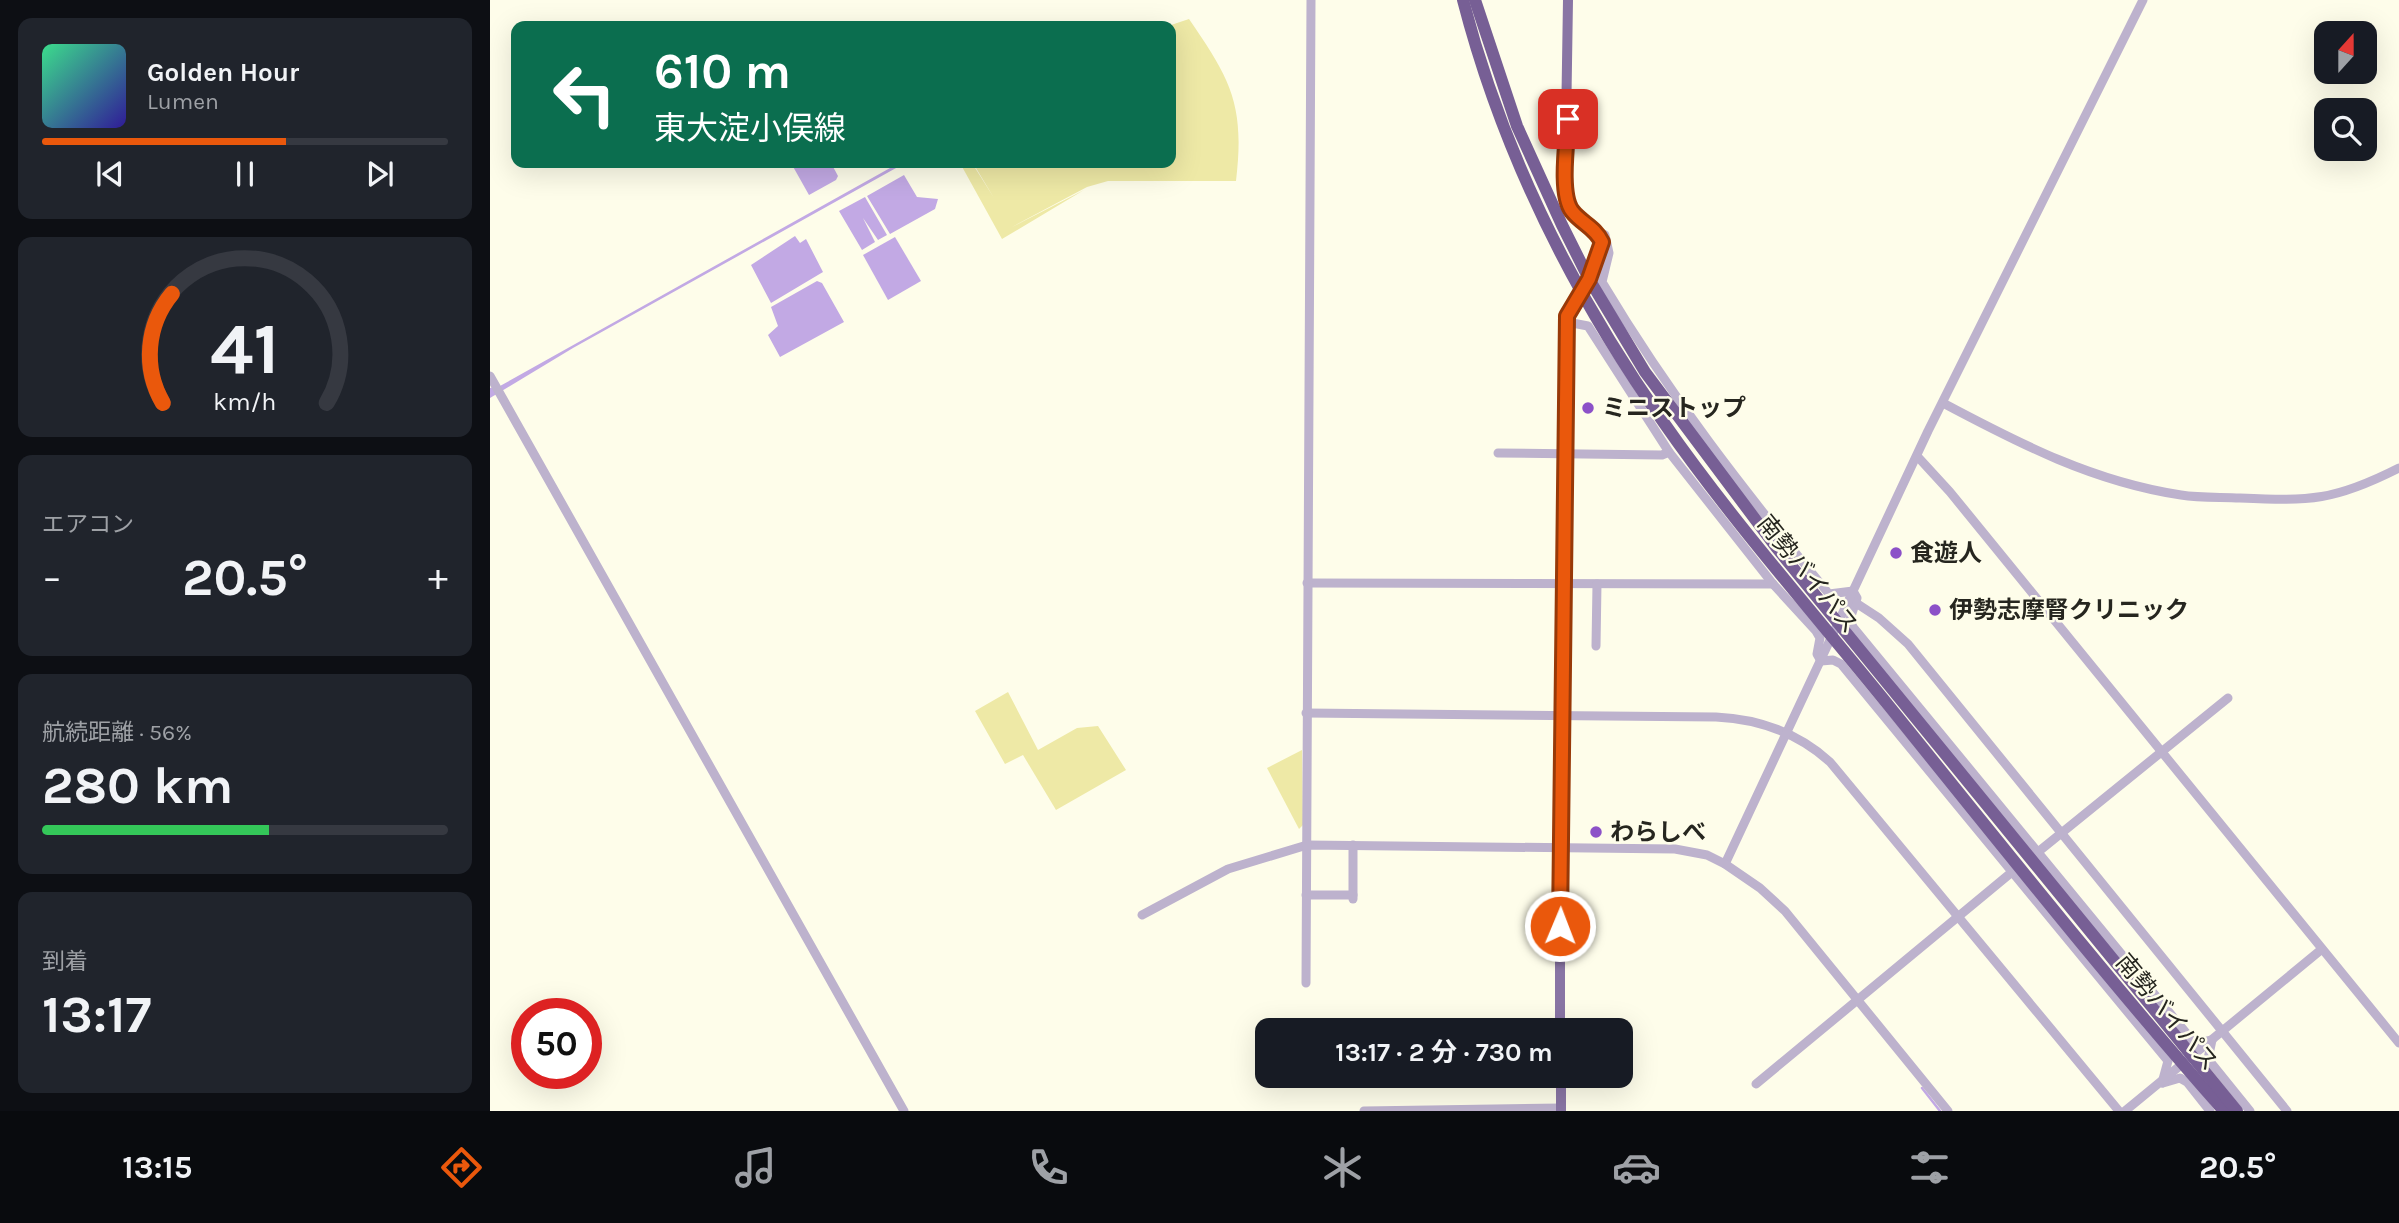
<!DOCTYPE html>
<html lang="ja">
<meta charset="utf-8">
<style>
:root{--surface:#171b24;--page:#20242c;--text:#f1f3f6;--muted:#9ea1a6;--line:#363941;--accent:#ea580c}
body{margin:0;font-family:Karla,"Noto Sans JP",sans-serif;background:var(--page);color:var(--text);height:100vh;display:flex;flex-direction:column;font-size:26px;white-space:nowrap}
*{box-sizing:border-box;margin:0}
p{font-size:23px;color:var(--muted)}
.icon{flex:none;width:38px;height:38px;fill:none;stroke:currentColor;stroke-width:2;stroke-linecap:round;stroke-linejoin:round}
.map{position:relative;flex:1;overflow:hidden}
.panel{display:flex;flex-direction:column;gap:18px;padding:18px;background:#0d0f14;width:490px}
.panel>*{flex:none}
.top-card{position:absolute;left:21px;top:21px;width:665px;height:147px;border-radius:14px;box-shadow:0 7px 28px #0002;background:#0b6e4f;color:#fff;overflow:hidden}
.needle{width:46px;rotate:21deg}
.fabs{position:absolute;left:1824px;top:21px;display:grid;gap:14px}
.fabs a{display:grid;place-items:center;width:63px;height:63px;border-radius:14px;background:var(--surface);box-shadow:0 7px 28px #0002;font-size:35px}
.speed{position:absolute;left:21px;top:998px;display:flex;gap:14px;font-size:35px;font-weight:700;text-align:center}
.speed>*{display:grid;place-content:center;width:91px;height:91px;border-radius:50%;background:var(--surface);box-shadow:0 7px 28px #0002;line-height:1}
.speed .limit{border:10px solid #d22;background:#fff;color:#111}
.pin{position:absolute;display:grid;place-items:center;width:60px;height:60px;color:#fff;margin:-30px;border-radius:14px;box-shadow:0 4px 10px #0006}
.me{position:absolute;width:77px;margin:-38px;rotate:1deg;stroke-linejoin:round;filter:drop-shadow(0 0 5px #0008)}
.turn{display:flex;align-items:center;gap:24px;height:147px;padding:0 28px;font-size:32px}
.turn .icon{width:91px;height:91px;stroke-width:2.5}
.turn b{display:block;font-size:49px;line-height:60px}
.big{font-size:52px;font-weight:700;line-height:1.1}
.panel .card{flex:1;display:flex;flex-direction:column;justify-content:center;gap:10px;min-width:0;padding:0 24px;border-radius:14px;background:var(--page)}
.panel .dial{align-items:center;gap:0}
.dial svg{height:182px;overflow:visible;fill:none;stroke:var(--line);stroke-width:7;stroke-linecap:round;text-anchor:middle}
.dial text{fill:var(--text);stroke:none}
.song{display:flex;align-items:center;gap:21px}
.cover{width:84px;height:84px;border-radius:10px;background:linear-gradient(135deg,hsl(150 70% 55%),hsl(250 70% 35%))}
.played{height:7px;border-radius:4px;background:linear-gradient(90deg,var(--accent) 60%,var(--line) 60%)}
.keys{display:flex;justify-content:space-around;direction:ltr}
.heat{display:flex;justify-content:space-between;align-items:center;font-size:38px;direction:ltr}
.charge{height:10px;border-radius:5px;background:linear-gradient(90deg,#34c759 56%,var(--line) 0)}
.trip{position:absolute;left:765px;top:1018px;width:378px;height:70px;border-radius:14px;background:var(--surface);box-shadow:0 7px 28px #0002;font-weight:700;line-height:70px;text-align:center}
.tabs{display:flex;height:112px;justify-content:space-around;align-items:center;background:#090b0e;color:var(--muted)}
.tabs .icon{width:49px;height:49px}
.tabs .active{color:var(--accent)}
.tabs b{font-size:32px;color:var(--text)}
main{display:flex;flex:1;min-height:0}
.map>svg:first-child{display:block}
.green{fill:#eee9a6}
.water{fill:#c2a9e4}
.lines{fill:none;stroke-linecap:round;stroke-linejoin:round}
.stream{stroke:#c2a9e4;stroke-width:2.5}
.minor{stroke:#bdb2cd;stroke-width:9}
.major{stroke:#8975a4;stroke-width:10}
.highway{stroke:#775f95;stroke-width:12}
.route-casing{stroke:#983908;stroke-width:18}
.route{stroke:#ea580c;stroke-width:12}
.poi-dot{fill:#8c51c8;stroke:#fefdea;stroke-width:2.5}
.labels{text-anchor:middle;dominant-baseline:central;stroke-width:5;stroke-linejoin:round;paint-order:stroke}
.poi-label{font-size:24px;font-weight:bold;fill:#26261f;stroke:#fefdea;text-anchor:start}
.street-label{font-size:24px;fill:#26261f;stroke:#fefdea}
</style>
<main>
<section class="panel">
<div class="card">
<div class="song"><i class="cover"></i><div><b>Golden Hour</b><p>Lumen</p></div></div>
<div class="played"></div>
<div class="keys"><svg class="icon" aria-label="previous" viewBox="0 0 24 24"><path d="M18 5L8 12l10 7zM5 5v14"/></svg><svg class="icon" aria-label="pause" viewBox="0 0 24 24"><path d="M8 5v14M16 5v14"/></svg><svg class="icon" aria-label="next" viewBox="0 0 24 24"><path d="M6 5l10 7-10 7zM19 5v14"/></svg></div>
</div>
<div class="card dial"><svg viewBox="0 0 100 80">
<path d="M14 69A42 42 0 1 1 86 69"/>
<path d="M14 69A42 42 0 0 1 18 21" stroke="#ea580c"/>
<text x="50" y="56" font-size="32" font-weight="700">41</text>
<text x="50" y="72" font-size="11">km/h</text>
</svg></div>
<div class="card"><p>エアコン</p>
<div class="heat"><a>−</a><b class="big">20.5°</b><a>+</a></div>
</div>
<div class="card"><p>航続距離 · 56%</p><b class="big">280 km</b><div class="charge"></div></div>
<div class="card"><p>到着</p><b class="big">13:17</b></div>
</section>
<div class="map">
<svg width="1909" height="1111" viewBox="0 0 1909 1111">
<rect width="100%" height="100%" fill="#fefdea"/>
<g class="green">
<path d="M699 19C741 80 755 105 746 181H618L597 187 522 227 594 190 512 239 470 163H482L504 198 483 163H681V26H678Z"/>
<path d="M518 692 548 750 587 728 608 726 636 770 566 810 533 755 515 764 485 711Z"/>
<path d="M812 750 813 825 809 829 777 768Z"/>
</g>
<g class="water">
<path d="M301 163H341L348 176 346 180 319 195Z"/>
<path d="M409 163H415L83 348 0 398V388L10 386Z"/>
<path d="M414 175 427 197 448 199 445 209 400 234 377 196Z"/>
<path d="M375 197 397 235 388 240 373 218 385 242 372 250 349 211Z"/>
<path d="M305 236 310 243 316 239 333 272 281 303 261 265Z"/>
<path d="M405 237 431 281 398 300 373 255Z"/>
<path d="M327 281 332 283 354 322 290 357 278 335 288 326 281 307Z"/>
</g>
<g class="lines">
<path class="stream" d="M1432 1088 1450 1111"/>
<g class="minor">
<path d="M1108 232 1115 235 1119 253 1112 282C1180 396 1255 492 1339 594L1363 591 1367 598 1360 619 1363 627 1702 1040 1708 1043 1722 1040"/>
<path d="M1077 322 1098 326 1179 452 1283 584 1326 631 1330 638 1327 654 1331 661"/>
<path d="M0 376 414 1111"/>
<path d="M1453 403C1530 444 1604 482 1691 495 1710 498 1730 497 1750 498 1821 501 1844 501 1909 468"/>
<path d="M1008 453 1172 455 1179 452"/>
<path d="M1427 456 1460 492 1909 1043"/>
<path d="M817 583 1283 584"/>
<path d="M1366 603 1389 618 1418 644 1797 1111"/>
<path d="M1106 646 1107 584"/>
<path d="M1331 661 1343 660 1351 664 1678 1061 1672 1083"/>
<path d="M816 713 1226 717C1269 719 1308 733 1340 762L1629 1111"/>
<path d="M863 845V899"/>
<path d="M1548 852 1738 698"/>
<path d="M1235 864 1438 431 1653 0"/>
<path d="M816 895H863"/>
<path d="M652 915 738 869 817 845 1185 849 1217 855 1235 864 1270 888 1295 911 1458 1111"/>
<path d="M816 983 821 0"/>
<path d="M1722 1040 1718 1059 1760 1111"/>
<path d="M1673 1083 1690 1078 1697 1082 1720 1111"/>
<path d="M1266 1084 1522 872"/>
<path d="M874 1111 1071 1108"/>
<path d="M1635 1111 1832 949"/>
</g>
<g class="major">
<path d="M1070 1031V715L1077 316 1099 279 1112 241C1101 217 1082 223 1075 190L1078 0"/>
<path d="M1071 1076V1111"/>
</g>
<g class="highway">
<path d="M973 0C1012 151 1084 295 1174 423 1243 522 1323 612 1399 706 1509 842 1618 980 1734 1111"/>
<path d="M985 0 1027 126 1072 225 1099 279 1155 372 1286 547 1747 1111"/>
</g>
</g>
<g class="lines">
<g class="route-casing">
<path id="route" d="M1070 926 1077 316 1099 279 1112 242C1105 227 1091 223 1082 211 1069 194 1077 141 1078 119"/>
</g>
<use href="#route" class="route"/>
</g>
<g class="poi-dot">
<circle cx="1098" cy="408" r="7"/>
<circle cx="1406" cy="553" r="7"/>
<circle cx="1445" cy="610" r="7"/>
<circle cx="1106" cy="832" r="7"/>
</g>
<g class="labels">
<g class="poi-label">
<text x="1112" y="408">ミニストップ</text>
<text x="1420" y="553">食遊人</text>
<text x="1459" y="610">伊勢志摩腎クリニック</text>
<text x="1120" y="832">わらしべ</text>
</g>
<g class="street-label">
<text transform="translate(1318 574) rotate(51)">南勢バイパス</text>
<text transform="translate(1677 1012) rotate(50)">南勢バイパス</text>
</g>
</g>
</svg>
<div class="fabs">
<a><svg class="needle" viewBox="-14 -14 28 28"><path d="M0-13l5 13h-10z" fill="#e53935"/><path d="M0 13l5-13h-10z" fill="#9ea1a6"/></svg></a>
<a><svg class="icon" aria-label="search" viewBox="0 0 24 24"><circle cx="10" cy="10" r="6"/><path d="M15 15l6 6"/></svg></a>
</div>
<div class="speed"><div class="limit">50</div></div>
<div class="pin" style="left:1078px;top:119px;background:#d93025"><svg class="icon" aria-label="arrive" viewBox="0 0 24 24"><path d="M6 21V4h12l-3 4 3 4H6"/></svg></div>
<svg class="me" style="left:1070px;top:926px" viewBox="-20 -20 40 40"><circle r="17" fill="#ea580c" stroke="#fff" stroke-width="3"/><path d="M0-11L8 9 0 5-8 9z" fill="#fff"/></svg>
<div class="trip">13:17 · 2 分 · 730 m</div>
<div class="top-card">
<div class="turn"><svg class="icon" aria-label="left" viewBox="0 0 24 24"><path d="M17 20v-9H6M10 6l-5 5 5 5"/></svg><div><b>610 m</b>東大淀小俣線</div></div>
</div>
</div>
</main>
<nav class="tabs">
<b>13:15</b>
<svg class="icon active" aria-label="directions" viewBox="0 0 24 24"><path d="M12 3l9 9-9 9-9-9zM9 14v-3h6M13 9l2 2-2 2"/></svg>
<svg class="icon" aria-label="music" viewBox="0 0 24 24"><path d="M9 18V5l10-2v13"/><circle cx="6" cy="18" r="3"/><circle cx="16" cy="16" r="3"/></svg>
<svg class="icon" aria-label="phone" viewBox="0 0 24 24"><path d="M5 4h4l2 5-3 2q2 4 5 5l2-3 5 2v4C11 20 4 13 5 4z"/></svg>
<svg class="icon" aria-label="climate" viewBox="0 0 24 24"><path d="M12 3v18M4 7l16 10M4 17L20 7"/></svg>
<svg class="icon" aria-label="car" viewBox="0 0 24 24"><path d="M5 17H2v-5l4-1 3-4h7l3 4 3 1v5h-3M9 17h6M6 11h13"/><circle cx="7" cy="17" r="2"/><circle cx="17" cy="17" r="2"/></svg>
<svg class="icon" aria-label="filters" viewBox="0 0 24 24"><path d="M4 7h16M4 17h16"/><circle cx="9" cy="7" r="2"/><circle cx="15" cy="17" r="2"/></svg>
<b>20.5°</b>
</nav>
